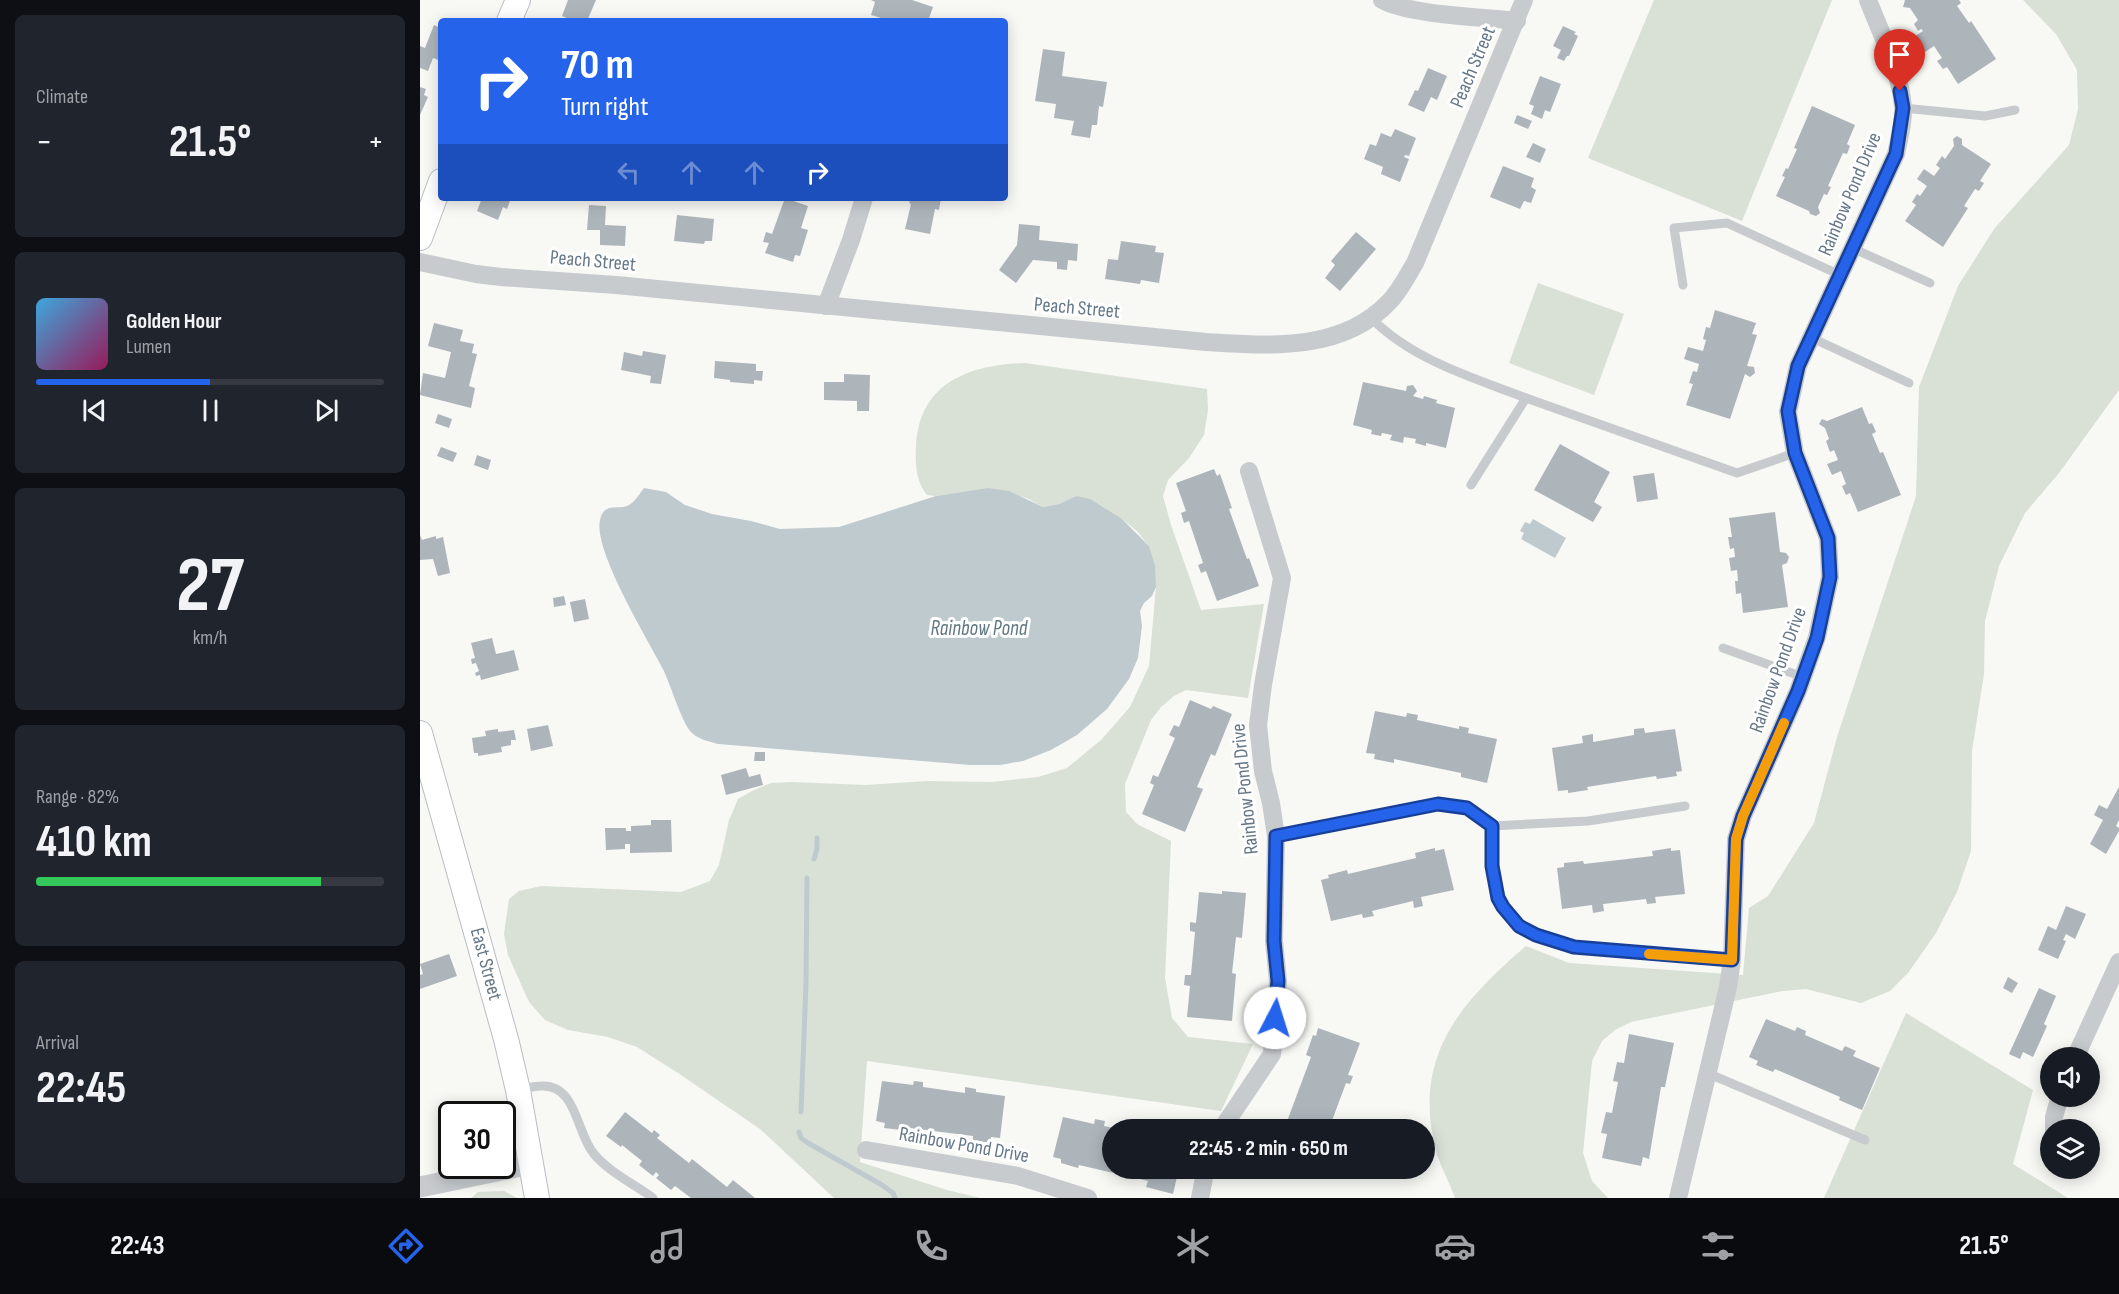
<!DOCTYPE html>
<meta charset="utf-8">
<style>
:root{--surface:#171b24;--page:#20242c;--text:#f1f3f6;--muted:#9ea1a6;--line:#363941;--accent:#2563eb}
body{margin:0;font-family:"Sofia Sans Condensed",sans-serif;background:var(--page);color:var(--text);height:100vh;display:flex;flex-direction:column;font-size:22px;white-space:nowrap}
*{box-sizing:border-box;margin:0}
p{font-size:20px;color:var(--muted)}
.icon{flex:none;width:33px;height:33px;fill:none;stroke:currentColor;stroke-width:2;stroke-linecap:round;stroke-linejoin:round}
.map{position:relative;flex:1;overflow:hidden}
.details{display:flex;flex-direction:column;gap:15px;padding:15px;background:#0d0f14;width:420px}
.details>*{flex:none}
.hud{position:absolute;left:18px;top:18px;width:570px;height:183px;border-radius:6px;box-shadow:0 3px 15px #0003;background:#2563eb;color:#fff;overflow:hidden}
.fabs{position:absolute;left:1620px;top:1047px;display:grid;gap:12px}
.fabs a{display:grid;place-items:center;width:60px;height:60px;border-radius:50%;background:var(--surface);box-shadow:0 3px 15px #0003;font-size:30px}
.speed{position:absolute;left:18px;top:1101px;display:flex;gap:12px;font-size:30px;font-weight:700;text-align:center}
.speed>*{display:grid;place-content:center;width:78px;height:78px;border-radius:50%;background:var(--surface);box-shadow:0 3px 15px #0003;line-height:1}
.speed .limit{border:3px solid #111;border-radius:9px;background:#fff;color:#111}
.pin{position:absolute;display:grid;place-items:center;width:51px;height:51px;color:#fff;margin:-62px -26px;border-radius:50% 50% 50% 0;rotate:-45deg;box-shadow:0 0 6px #0007}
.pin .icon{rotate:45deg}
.me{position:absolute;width:66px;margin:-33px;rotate:5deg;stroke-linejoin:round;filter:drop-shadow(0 0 4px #0008)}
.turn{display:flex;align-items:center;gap:21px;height:126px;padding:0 24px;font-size:27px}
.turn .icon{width:78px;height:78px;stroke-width:2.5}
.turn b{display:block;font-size:42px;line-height:51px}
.lanes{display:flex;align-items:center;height:57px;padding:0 24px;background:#0003;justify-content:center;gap:30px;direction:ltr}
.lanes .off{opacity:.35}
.big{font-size:45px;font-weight:700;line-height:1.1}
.details .tile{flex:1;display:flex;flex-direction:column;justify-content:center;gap:9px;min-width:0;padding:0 21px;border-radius:9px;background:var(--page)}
.details .dial{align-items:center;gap:0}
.dial b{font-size:78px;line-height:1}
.song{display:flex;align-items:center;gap:18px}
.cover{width:72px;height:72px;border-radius:9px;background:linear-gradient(135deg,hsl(200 70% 55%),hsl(330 70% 35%))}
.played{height:6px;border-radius:3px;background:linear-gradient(90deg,var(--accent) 50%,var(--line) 50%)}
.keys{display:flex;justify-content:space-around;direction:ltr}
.heat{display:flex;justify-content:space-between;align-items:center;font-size:33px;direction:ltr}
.charge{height:9px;border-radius:4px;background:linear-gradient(90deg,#34c759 82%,var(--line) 0)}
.trip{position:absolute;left:682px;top:1119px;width:333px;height:60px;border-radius:30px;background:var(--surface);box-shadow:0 3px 15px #0003;font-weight:700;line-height:60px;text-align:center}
.tab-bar{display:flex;height:96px;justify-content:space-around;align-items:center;background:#090b0e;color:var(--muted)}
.tab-bar .icon{width:42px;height:42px}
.tab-bar .on{color:var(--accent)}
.tab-bar b{font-size:27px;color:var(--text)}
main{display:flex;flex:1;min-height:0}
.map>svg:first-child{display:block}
.green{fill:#d9e0d5}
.water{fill:#bfcace}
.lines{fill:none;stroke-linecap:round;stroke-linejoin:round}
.stream{stroke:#bfcace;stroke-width:5}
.building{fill:#adb5bb}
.secondary-casing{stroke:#b9bec3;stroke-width:26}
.service{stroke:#c7cbce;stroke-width:9}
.minor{stroke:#c7cbce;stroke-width:18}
.tertiary{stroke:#c7cbce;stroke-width:21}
.secondary{stroke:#fff;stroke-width:24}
.route-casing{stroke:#184099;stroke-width:15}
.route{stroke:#2563eb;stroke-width:10}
.slow{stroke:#f59e0b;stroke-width:10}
.labels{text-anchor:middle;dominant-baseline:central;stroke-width:6;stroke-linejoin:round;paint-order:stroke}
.street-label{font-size:20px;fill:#657787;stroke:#fff}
.water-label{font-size:21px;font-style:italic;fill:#617883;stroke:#fff}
</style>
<main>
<section class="details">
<div class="tile"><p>Climate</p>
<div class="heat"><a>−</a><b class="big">21.5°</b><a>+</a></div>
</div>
<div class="tile">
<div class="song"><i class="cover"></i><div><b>Golden Hour</b><p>Lumen</p></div></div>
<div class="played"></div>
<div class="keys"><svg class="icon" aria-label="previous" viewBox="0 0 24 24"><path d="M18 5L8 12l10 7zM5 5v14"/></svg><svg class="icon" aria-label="pause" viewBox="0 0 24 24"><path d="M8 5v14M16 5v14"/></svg><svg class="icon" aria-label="next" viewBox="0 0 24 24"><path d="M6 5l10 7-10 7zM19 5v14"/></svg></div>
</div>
<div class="tile dial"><b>27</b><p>km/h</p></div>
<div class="tile"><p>Range · 82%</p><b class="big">410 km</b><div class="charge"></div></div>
<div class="tile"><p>Arrival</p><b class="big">22:45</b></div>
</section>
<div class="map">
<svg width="1699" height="1198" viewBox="0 0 1699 1198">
<rect width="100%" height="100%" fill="#f8f8f5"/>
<g class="green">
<path d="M1234 0H1412L1322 221 1168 158Z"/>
<path d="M1603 0H1699V390L1639 473 1605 513 1579 566 1565 621 1564 674 1552 751 1551 851 1537 892 1516 933 1488 973 1470 991 1441 1003 1386 989 1363 991 1211 1022 1195 1030 1182 1041 1172 1061 1163 1153 1172 1181 1188 1198H1035C1029 1181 1019 1164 1015 1147 993 1055 1041 1002 1106 946L1149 963 1323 975 1329 908 1348 896 1394 823 1417 737 1496 496 1499 387 1538 286 1574 229 1649 145 1658 109 1657 70 1636 34Z"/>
<path d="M1118 283 1204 314 1174 395 1089 363Z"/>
<path d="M605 363 787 389 788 410 784 435 769 458 748 480 743 496 751 525 781 610 844 604 828 698 766 690 754 696 741 707 731 720 705 784 706 812 717 824 751 841 745 978 752 1018 768 1037 833 1044 801 1111 447 1061 440 1162 527 1190 560 1198H414L340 1129 258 1073 217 1047 188 1037 148 1030 125 1020 109 1002 88 955 84 934 89 899 99 891 121 886 261 892 290 881 299 865 309 820 318 799 332 791 351 783 371 782 446 785 507 781 571 782 618 777 647 768 681 740 710 707 729 666 736 587 729 546 717 531 702 519 656 496 639 504 623 507 607 498 567 488 516 496 507 495C496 482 495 463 496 446 500 382 549 365 605 363Z"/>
<path d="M1486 1013 1613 1090 1593 1164 1648 1198H1404Z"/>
<path d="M84 1191 97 1198H51L58 1192Z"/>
</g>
<g class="water">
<path d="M224 488 246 492 265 505 292 514 331 521 360 529 419 527 516 496 567 488 589 491 623 507 639 504 656 496 670 499 702 519 729 546 735 566 736 587 732 596 724 603 720 611 722 626 718 658 709 679 687 709 657 735 631 750 603 761 580 765H550L298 744C288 741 277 739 270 731 261 719 251 687 244 671 229 641 173 551 180 520 184 501 200 511 209 505 215 502 220 493 224 488Z"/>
<path d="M1113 519 1146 538 1135 558 1101 539 1104 533 1100 531 1105 522 1110 524Z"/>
</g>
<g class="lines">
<g class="stream">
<path d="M394 859 397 849V838"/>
<path d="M381 1112 386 984 387 878"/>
<path d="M379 1132 381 1138 388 1143 462 1185 473 1193 475 1198"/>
</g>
</g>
<g class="building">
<path d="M148 0H176L167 21H154L142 16Z"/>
<path d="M451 0H492L513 7 508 21H471L451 15 455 2Z"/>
<path d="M1485 0H1539L1541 3 1537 6 1549 23 1551 21 1576 59 1538 84 1527 67 1523 69 1517 61 1522 58 1514 46 1505 52 1495 36 1503 31 1501 29 1498 31 1494 24 1498 20 1490 8 1483 7Z"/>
<path d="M14 25 21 28V61L13 58 8 71 0 68V46L5 48Z"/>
<path d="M1143 26 1156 32 1154 34 1158 36 1149 56H1147L1144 61 1137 58 1141 50 1133 46Z"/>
<path d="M623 49 645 52 642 76 687 82 683 107 679 106 677 125H672L670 138 651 135 654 121 634 118 636 104 615 101Z"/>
<path d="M1008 68 1027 76 1017 100 1011 97 1004 112 988 105 995 90 998 91Z"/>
<path d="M1120 76 1141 84 1130 112 1125 110 1122 119 1111 114 1114 106 1109 104Z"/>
<path d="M0 87 6 89 4 95 8 97 0 115Z"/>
<path d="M1392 106 1435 125 1427 144 1430 146 1427 154 1423 153 1408 186 1411 187 1407 195 1404 194 1398 207 1400 213 1396 216 1390 214 1389 211 1356 196 1365 177 1362 176 1366 168 1368 169 1377 149 1374 148Z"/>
<path d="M1097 115 1112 121 1108 129 1094 123Z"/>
<path d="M975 129 996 138 989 156 985 155 984 157 989 159 980 182 961 174 963 167 944 159 950 144 956 146 961 133 971 137Z"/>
<path d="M1537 136 1542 139V145L1571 164 1560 181 1564 183 1559 191 1555 189 1544 206 1548 208 1523 247 1485 221 1496 205 1492 202 1497 194 1500 196 1507 186 1497 179 1504 169 1514 176 1520 168 1516 165 1522 156 1525 159 1534 146 1533 139Z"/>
<path d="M1113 143 1126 149 1120 163 1106 157Z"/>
<path d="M1083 166 1114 178 1111 187 1116 190 1111 203 1104 201 1100 209 1070 197Z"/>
<path d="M62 198H91L87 209 83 207 78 220 57 211Z"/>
<path d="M365 198 388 206 381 228 388 230 380 256 375 255 373 262 345 253 349 243 343 242 346 232 352 234Z"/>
<path d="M491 198H521L519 210 515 209 510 234 485 229 491 204 489 203Z"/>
<path d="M169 205 186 206 185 225 206 226 205 246 180 245V230H167Z"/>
<path d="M257 215 294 219 292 241H285L284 244 254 241Z"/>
<path d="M599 224 620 226 619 240 658 244 657 261 648 260 647 270 637 269V262L613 260 596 283 579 270 597 245Z"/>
<path d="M936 232 956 249 920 291 905 278 915 265 911 261Z"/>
<path d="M701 241 736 246 735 252 744 253 739 283 721 280 720 284 685 279 688 259 698 260Z"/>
<path d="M1295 310 1336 323 1332 334 1337 335 1327 366 1334 367 1335 373 1330 377 1325 374 1310 419 1266 405 1273 384 1269 383 1273 371 1277 372 1279 364 1264 359 1268 347 1283 351 1286 340 1283 339 1286 327 1290 328Z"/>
<path d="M14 323 43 330 40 341 54 344 52 353 57 354 49 386 55 388 51 408 0 395 3 373 25 378 31 352 8 346Z"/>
<path d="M223 351 246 355 241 384 230 383 231 376 201 370 204 352 222 356Z"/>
<path d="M295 361 336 364V371H343L342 381 334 380V384L310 382V380L294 378Z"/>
<path d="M424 374 450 375 449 411H437V401L404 400V382H424Z"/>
<path d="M943 382 986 391 987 386 993 385 997 391 993 396 1003 399 1004 396 1017 400 1016 403 1035 408 1026 448 1006 443V446L995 443 996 439 984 437 983 443 970 440 972 435 962 433 961 436 951 434 952 430 933 425Z"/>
<path d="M1442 407 1449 424 1452 423 1456 432 1452 434 1460 453 1463 452 1481 495 1438 512 1430 493 1426 495 1422 486 1426 484 1421 471 1412 475 1407 464 1418 460 1414 450 1410 452 1406 441 1409 439 1405 428 1399 424 1402 419 1407 421Z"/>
<path d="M18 414 32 419 29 428 15 423Z"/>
<path d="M1140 444 1190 472 1174 502 1182 507 1173 522 1114 490Z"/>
<path d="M21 447 37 453 33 462 17 456Z"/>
<path d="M57 455 71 460 68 470 54 465Z"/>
<path d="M794 469 797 476 800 474 812 508 809 509 827 559 829 558 839 586 797 601 786 571 781 573 778 565 783 563 769 521 764 523 761 513 766 511 756 483Z"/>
<path d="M1234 473 1238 499 1217 502 1213 476Z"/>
<path d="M1355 512 1360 552 1366 553 1369 557 1367 563 1362 565 1368 607 1323 613 1321 593 1316 594 1315 581H1318L1317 570 1311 571 1309 558 1315 557 1314 548 1310 549 1308 537H1312L1309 518Z"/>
<path d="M0 535 2 540 16 536V539L23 537 30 573 18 576 13 559 0 560Z"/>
<path d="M144 596 146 605 134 607 133 598Z"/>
<path d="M165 599 169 619 154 622 150 602Z"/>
<path d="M72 638 76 654 94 650 99 670 61 680 60 675 56 676 55 673 59 671 56 663 52 664 51 659 55 658 51 643Z"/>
<path d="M770 700 791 709 793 706 812 714 795 756 791 754 777 787 783 789 765 832 722 814 734 785 730 783 733 775 738 777 755 738 749 735 754 725 759 727Z"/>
<path d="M955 711 986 717 987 713 998 715 997 720 1039 729V726L1049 728 1048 733 1077 739 1067 783 1041 777V773L974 759V763L954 759 955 754 946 753Z"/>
<path d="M128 725 133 746 111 751 107 729Z"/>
<path d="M1224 728 1225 733 1255 729 1262 771 1256 772 1257 776 1237 779 1236 776 1167 787 1168 790 1148 793V790L1138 791 1132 748 1163 743 1162 736 1173 734V742L1214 735V729Z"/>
<path d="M78 729V732L94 730 96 740H91V745L81 747 82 752 58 756V753H54L52 738 66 736 65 731Z"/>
<path d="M335 752H345V761H334Z"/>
<path d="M326 768 329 777 340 774 343 785 306 795 301 775Z"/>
<path d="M1699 787V820L1696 826 1699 828V831L1686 854 1670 844 1683 820 1674 815 1679 805 1687 809Z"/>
<path d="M231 820H251L252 852 210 853V844H205V849L186 850 185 828H206V831H211V826L231 825Z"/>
<path d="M1015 848V851L1024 849 1034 890 1001 897 1003 906 994 908 993 901 952 911 954 916 943 918 942 914 911 921 901 880 909 878 908 875 927 870 928 874 996 858 995 853Z"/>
<path d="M1251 848V851L1260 850 1265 894 1235 897 1236 903 1227 904 1226 899 1183 904 1184 911 1173 913 1172 905 1142 909 1137 868 1144 867V863L1163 861 1164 864 1233 856 1232 851Z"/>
<path d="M802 891 826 893 822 938 816 937 812 973 816 974 812 1021 767 1017 770 986 764 985 765 975H771L775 932 770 931V922L776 923 779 892 802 894Z"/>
<path d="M1646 906 1666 914 1655 939 1646 934 1643 940 1646 941 1638 959 1618 950 1628 926 1636 930Z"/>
<path d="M29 954 37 976 0 989V975L3 974 0 964Z"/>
<path d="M1588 977 1598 983 1592 993 1583 988Z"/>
<path d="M1619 988 1636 996 1624 1024 1627 1026 1613 1057 1603 1052 1600 1059 1589 1054Z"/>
<path d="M1346 1019 1375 1031 1377 1027 1386 1031 1385 1035 1422 1051 1425 1046 1436 1051 1433 1056 1460 1068 1442 1110 1419 1100 1420 1097 1355 1069 1353 1072 1336 1065 1338 1061 1329 1057Z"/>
<path d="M898 1028 940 1043 928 1075 933 1076 930 1084 926 1083 910 1126 920 1130H860L863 1123 866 1124 891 1057 886 1055 893 1035 896 1036Z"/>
<path d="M1209 1034 1254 1043 1245 1087H1241L1229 1159 1223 1157 1221 1166 1182 1158 1187 1134 1181 1133 1186 1112 1192 1113 1198 1082 1193 1081 1197 1062 1204 1063Z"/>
<path d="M462 1081 493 1085 494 1081 503 1082V1087L545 1093V1087L556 1089V1092L585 1096 580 1138 571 1137 570 1143 553 1140V1136L482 1127 481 1130 464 1128 465 1123 456 1121Z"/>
<path d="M205 1112 232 1133 234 1130 240 1135 237 1138 269 1163 272 1159 307 1187 313 1180 335 1198H271L255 1186 251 1190 236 1178 239 1175 236 1172 233 1176 219 1165 222 1161 202 1145 201 1147 186 1136Z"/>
<path d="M643 1117 674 1124 675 1119 685 1121 684 1126 693 1128V1168H759L753 1194 726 1187 728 1181 659 1165 658 1168 641 1163V1159L633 1157Z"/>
</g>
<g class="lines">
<g class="secondary-casing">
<g id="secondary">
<path d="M89 21 98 0"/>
<path d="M0 238 21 181"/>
<path d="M0 733 86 1039 98 1090 117 1198"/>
</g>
</g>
<g class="service">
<path d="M1483 108 1565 116 1595 110"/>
<path d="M1432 248 1510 283"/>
<path d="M1263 285 1254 228 1307 223 1420 275"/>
<path d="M951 318C993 360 1051 377 1106 398L1051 485"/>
<path d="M1392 338 1489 383"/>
<path d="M1106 398 1317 473 1375 453"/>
<path d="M1303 648 1383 677"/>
<path d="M1072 826V866L1078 898 1083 907 1099 926 1117 935 1154 947 1312 960"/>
<path d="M856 836 1018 804 1047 808 1072 826 1168 821 1265 806"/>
<path d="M1287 1073 1445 1140"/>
<path d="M98 1090C105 1089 113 1086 121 1086 157 1084 156 1133 174 1154 189 1172 214 1184 233 1198"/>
</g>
<g class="minor">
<path d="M962 0C989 15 1063 17 1097 21"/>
<path d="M0 262 56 274 81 277 196 285 786 342C849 346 922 352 969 302 980 291 987 276 995 263L1104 0"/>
<path d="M406 306 431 240 444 198"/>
<path d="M1655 1058 1699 962"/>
<path d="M801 1130 852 1054 858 981 854 941 856 836 851 803 843 771 838 725 843 685 862 578 829 471"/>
<path d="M1634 1130V1117L1640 1096"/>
<path d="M446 1150 598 1176 668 1198"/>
<path d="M780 1198 786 1168"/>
<path d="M1258 1198 1308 987 1312 960 1316 839 1323 816 1378 691 1397 637 1410 577 1408 538 1375 453 1368 412 1378 366 1476 154C1479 139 1484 122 1483 107 1480 70 1461 34 1448 0"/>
</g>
<path class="tertiary" d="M0 1187 111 1164"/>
<use href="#secondary" class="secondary"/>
</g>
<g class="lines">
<g class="route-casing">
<path id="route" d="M855 1018 858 981 854 941 856 836 1018 804 1047 808 1072 826V866L1078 898 1083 907 1099 926 1116 935 1154 947 1312 960 1316 839 1323 816 1378 691 1397 638 1410 577 1408 538 1375 453 1368 411 1378 366 1476 154 1483 108 1480 91"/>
</g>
<use href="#route" class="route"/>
<path class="slow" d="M1229 954 1312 960 1316 839 1323 816 1364 723"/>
</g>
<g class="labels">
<g class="street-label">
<text transform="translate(1053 67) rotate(-67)">Peach Street</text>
<text transform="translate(1430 194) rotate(-67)">Rainbow Pond Drive</text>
<text transform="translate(173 261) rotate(5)">Peach Street</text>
<text transform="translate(657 308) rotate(5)">Peach Street</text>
<text transform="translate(1358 670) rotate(-70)">Rainbow Pond Drive</text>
<text transform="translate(825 789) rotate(-96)">Rainbow Pond Drive</text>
<text transform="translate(66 964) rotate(75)">East Street</text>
<text transform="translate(544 1145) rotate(10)">Rainbow Pond Drive</text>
</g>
<g class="water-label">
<text x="559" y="628">Rainbow Pond</text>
</g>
</g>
</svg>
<div class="fabs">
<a><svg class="icon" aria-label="sound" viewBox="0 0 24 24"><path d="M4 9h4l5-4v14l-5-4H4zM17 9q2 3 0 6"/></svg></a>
<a><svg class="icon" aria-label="layers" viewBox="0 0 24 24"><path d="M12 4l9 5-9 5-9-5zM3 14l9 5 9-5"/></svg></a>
</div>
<div class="speed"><div class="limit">30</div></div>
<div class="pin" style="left:1480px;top:91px;background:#d93025"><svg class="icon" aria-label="arrive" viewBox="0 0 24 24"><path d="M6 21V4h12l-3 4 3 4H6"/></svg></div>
<svg class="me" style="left:855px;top:1018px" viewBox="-20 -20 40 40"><circle r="19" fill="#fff"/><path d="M0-13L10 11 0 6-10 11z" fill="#2563eb"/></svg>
<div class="trip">22:45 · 2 min · 650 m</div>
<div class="hud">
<div class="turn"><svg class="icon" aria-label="right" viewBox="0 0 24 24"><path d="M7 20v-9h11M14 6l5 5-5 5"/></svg><div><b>70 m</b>Turn right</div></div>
<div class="lanes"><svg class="icon off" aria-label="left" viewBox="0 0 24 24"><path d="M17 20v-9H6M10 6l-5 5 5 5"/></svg><svg class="icon off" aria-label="ahead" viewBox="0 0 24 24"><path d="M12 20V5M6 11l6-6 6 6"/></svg><svg class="icon off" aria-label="ahead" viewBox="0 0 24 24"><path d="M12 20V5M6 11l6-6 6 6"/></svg><svg class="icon" aria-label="right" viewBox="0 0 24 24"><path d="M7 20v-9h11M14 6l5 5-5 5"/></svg></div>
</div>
</div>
</main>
<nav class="tab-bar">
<b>22:43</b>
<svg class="icon on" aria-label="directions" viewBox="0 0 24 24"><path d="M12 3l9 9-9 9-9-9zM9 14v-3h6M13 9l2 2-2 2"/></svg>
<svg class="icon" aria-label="music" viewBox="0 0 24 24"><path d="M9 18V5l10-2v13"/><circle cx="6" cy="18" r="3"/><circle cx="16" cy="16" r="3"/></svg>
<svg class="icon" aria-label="phone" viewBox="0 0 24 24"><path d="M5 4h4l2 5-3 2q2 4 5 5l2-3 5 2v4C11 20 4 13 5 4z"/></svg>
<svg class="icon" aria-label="climate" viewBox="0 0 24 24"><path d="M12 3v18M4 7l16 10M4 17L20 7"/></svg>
<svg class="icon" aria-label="car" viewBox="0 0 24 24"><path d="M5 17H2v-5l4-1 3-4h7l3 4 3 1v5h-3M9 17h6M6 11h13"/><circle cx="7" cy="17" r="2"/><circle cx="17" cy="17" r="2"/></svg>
<svg class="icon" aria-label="filters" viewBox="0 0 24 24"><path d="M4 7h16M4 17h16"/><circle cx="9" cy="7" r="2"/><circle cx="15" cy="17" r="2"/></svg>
<b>21.5°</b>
</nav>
